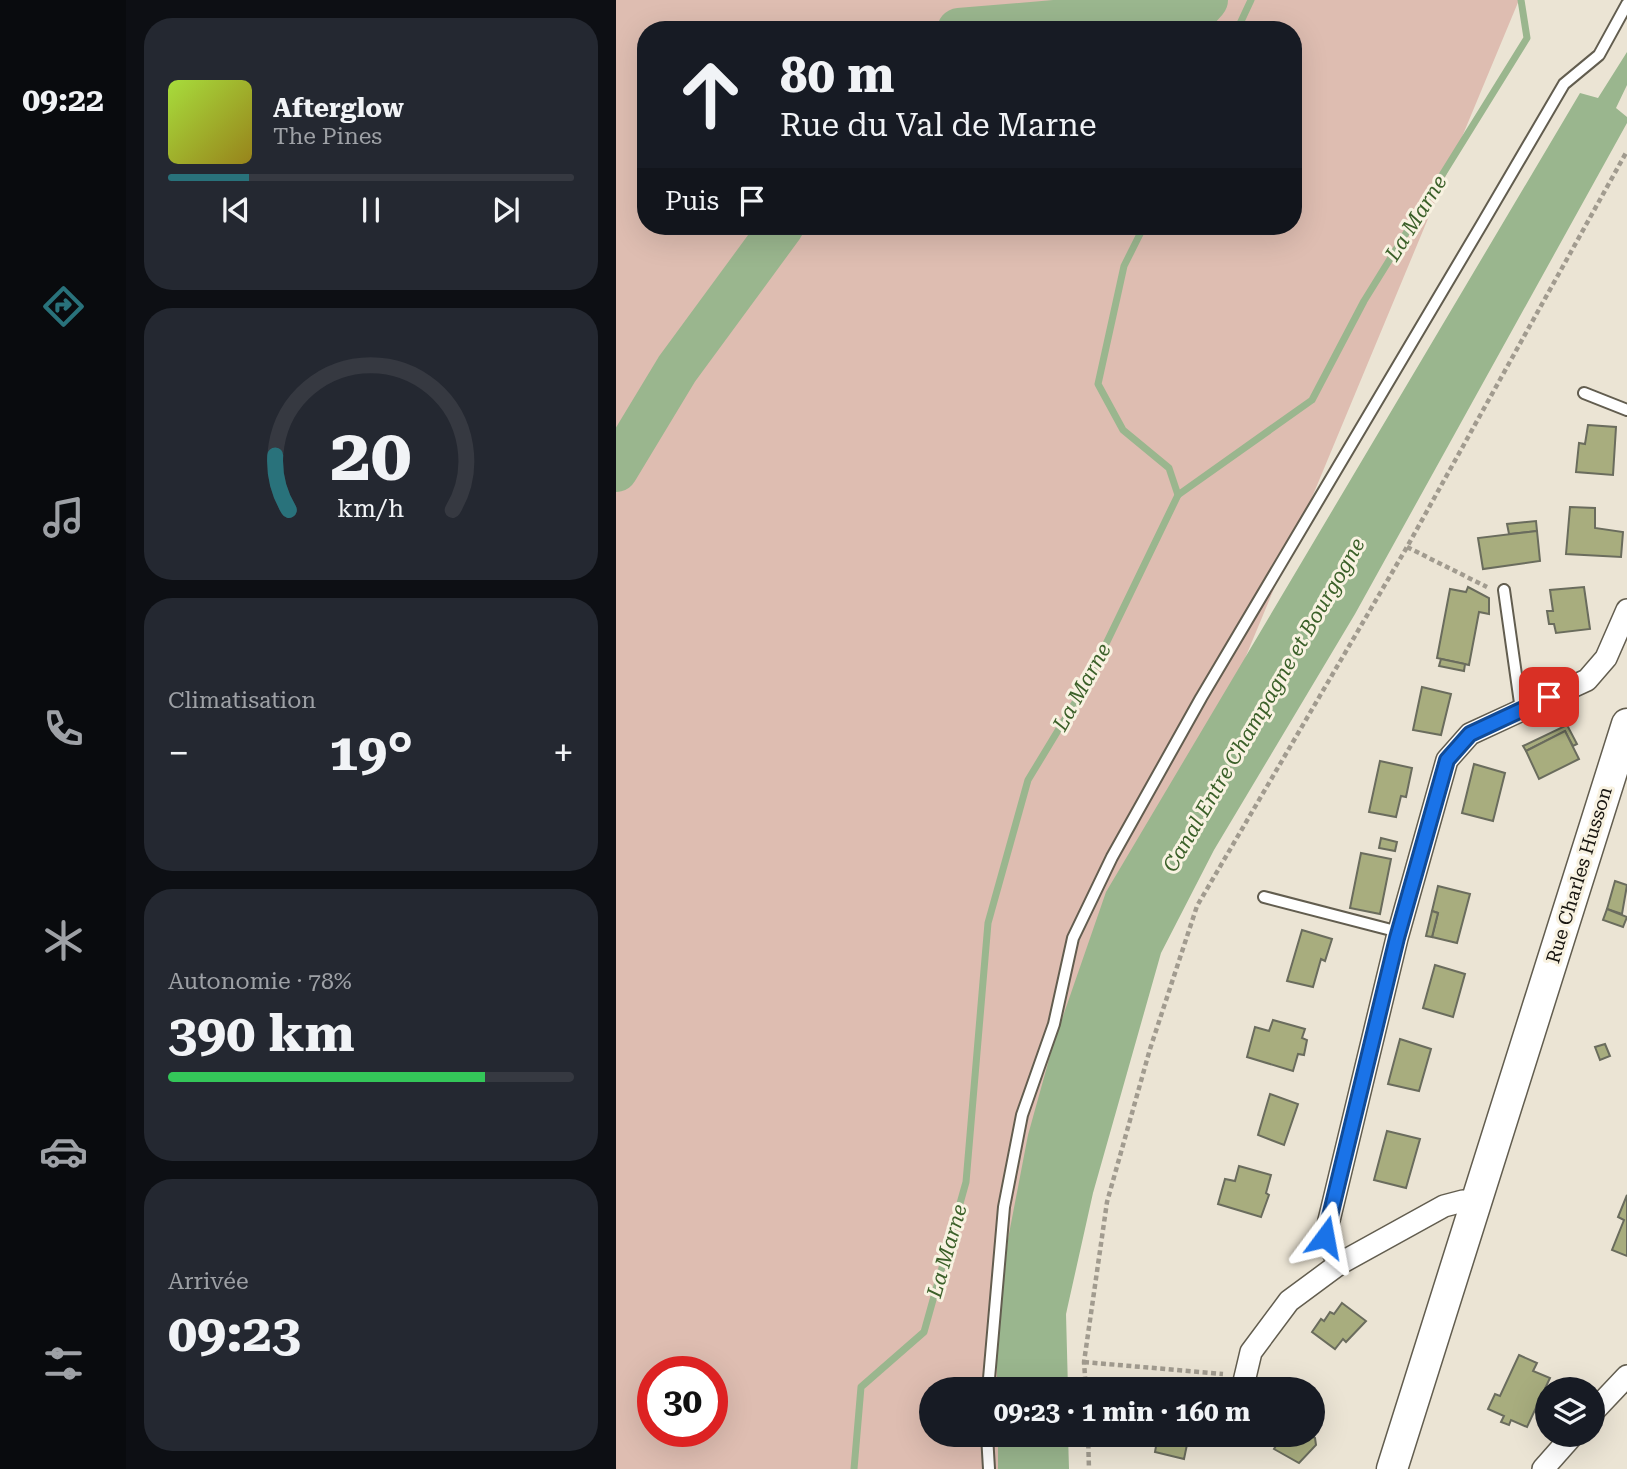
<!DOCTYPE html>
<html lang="fr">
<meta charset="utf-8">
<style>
:root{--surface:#171b24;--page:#242831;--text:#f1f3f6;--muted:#9ea1a6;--line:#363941;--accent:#29727b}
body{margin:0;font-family:"Roboto Serif",serif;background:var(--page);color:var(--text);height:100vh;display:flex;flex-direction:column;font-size:26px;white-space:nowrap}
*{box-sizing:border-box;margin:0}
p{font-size:23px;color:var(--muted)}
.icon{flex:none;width:38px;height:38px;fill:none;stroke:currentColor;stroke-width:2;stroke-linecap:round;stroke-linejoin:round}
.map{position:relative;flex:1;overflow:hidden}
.sheet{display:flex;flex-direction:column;gap:18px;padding:18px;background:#0d0f14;width:490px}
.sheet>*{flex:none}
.hud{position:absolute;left:21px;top:21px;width:665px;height:214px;border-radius:28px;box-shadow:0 7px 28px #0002;background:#171b24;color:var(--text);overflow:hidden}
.controls{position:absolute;left:919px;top:1377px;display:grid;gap:14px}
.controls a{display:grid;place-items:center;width:70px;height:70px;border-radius:50%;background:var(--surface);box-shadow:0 7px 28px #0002;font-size:35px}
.speed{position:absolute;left:21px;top:1356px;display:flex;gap:14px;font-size:35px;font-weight:700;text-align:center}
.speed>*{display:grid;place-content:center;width:91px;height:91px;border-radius:50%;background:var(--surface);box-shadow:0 7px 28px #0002;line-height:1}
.speed .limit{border:10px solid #d22;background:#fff;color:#111}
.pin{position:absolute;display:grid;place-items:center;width:60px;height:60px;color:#fff;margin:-30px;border-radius:14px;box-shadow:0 4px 10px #0006}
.me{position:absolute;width:77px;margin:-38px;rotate:13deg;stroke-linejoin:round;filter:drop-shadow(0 0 5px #0008)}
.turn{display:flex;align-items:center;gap:24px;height:147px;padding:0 28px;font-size:32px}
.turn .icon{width:91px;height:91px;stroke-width:2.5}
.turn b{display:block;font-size:49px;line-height:60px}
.then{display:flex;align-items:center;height:66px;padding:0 28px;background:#0003;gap:14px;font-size:26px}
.big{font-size:52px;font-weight:700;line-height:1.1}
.sheet .widget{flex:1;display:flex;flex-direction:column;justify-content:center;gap:10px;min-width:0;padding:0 24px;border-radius:28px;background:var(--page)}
.sheet .dial{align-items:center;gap:0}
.dial svg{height:182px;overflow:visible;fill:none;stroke:var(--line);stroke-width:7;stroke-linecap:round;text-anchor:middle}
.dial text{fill:var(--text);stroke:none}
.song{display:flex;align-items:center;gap:21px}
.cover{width:84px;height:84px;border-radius:10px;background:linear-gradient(135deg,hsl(80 70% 55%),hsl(50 70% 35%))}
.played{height:7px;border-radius:4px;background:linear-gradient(90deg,var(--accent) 20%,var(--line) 20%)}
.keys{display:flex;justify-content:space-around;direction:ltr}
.heat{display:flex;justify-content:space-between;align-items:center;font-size:38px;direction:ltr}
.charge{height:10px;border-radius:5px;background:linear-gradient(90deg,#34c759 78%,var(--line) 0)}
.trip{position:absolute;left:303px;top:1377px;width:406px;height:70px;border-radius:35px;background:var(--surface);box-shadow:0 7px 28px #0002;font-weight:700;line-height:70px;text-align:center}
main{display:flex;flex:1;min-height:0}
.tab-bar{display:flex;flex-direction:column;width:126px;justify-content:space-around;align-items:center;background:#090b0e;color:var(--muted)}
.tab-bar .icon{width:49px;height:49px}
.tab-bar .selected{color:var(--accent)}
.tab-bar b{font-size:32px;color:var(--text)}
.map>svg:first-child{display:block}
.green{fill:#debdb1;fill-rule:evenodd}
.water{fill:#9ab68e}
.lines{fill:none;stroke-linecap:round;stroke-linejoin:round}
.stream{stroke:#9ab68e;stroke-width:7}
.river{stroke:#9ab68e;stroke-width:44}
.building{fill:#a8ad7e;stroke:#6a6c5d;stroke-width:2}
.lane-casing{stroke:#625d4f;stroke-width:14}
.street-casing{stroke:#625d4f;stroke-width:24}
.secondary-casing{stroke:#625d4f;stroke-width:33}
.path{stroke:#a19b8f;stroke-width:4.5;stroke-dasharray:5 3.5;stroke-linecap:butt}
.lane{stroke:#fff;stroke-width:10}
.street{stroke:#fff;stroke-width:21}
.secondary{stroke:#fff;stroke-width:30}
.route-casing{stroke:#114b97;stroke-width:18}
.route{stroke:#1a73e8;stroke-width:12}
.labels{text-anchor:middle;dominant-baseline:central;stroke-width:6;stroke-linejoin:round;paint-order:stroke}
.street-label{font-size:19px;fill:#181510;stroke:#f8f2e1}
.water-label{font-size:21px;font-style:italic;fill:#3b6029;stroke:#f8f2e1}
</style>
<main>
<nav class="tab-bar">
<b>09:22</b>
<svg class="icon selected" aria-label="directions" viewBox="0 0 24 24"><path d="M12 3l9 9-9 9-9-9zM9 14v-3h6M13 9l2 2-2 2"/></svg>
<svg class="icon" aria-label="music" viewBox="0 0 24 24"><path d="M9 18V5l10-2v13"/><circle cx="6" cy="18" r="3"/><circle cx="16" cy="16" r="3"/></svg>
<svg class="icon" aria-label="phone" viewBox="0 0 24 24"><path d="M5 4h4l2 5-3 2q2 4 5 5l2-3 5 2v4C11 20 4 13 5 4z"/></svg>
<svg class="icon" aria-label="climate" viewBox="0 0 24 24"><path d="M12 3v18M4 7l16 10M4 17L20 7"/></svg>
<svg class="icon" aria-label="car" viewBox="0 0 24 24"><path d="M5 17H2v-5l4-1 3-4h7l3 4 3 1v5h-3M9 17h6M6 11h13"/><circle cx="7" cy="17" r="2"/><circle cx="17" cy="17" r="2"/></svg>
<svg class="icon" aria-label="filters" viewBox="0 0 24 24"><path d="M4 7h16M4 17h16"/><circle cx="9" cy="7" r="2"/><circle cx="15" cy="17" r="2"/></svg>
</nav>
<section class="sheet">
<div class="widget">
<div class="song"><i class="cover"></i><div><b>Afterglow</b><p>The Pines</p></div></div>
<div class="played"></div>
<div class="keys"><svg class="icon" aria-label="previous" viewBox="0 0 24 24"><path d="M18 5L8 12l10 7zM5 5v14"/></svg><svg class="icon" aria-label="pause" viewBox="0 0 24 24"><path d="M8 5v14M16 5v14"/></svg><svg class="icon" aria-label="next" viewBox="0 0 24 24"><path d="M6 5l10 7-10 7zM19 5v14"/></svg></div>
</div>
<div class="widget dial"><svg viewBox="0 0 100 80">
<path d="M14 69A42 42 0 1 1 86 69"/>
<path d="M14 69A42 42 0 0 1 8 45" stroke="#29727b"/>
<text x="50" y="56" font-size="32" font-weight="700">20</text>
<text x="50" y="72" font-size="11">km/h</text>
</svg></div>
<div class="widget"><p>Climatisation</p>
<div class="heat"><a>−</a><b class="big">19°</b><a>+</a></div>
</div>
<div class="widget"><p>Autonomie · 78%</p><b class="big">390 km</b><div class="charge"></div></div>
<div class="widget"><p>Arrivée</p><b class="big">09:23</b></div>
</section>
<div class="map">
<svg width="1011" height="1469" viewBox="0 0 1011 1469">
<rect width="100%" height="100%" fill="#ebe4d4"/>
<path class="green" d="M0 0H903L528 901 458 1198 445 1389 315 1390V1435H442L445 1469H0ZM30 30H677V226H30ZM37 1372H96V1432H37Z"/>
<g class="water">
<path d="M1011 52V85L1000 108 1011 117V123L739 614 598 850 545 953 477 1193 450 1314 452 1389H381V1353L392 1239 412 1135 437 1045 490 892 964 93 982 98Z"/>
<path d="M382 1435H452L453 1469H382Z"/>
</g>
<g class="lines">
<g class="stream">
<path d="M621 30 635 0"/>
<path d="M528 226 508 266 482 384 507 430 553 468 562 495"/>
<path d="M238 1469 245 1387 308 1332 350 1182 372 923 412 780 472 681 562 495 696 400 748 301 911 38 905 0"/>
</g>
<g class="river">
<path d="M343 30 581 10 590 0"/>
<path d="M0 470 61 369 166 226"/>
</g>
</g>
<g class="building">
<path d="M972 425 1000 427 997 475 960 472 963 443 969 444Z"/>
<path d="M954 507 979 508V528L1007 532 1005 557 950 554Z"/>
<path d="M920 521 921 531 893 534 891 524Z"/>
<path d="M921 531 924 561 867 569 862 538Z"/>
<path d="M852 587 873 598V614L863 612 853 665 821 658 834 589 850 592Z"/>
<path d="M968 587 974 629 940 633 938 624H933L931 611H937L934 590Z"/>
<path d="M825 659 849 664 848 671 823 666Z"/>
<path d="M806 687 835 694 825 735 797 730Z"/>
<path d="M951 725 961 744 957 746 949 731 910 751 907 746Z"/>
<path d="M949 731 963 759 923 779 910 751Z"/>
<path d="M764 761 796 768 790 797 785 796 780 817 753 812Z"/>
<path d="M858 764 889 773 877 821 846 813Z"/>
<path d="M765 838 781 842 779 851 763 848Z"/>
<path d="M745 853 775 859 764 914 734 908Z"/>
<path d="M999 881 1011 885 1006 914 991 909Z"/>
<path d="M822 886 854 894 841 943 816 937 822 913 816 911Z"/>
<path d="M991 909 1011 917 1007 927 987 920Z"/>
<path d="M816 911 822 913 816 937 810 936Z"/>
<path d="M686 930 716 939 709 961 705 959 697 987 671 981Z"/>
<path d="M819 965 849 974 837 1017 807 1008Z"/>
<path d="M657 1020 689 1029 686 1038 691 1040 688 1055 682 1054 677 1071 631 1057 639 1027 653 1031Z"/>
<path d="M784 1039 815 1049 803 1091 772 1084Z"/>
<path d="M989 1044 994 1056 984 1060 979 1047Z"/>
<path d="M654 1094 682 1104 668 1145 642 1135Z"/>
<path d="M771 1131 804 1139 790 1188 758 1180Z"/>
<path d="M623 1166 655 1175 650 1193 653 1195 645 1217 602 1204 609 1179 619 1181Z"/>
<path d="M1011 1195V1256L996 1250 1008 1220 1002 1217Z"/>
<path d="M726 1303 750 1321 730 1342 727 1339 719 1349 696 1332 705 1319 708 1321 714 1312 718 1314Z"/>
<path d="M903 1355 921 1363 917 1371 934 1378 911 1427 895 1420 893 1425 885 1422 888 1416 872 1409 879 1394 884 1396Z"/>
<path d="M542 1435H573L568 1459 539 1452Z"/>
<path d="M648 1435H693L699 1438 700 1445 683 1463 658 1449 661 1444Z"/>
</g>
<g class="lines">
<g class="lane-casing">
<g id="lane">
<path d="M968 393 1011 410"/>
<path d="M888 590 905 710"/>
<path d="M648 897 783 932"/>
<path d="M372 1390 388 1207 406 1115 438 1024 457 938 496 857 585 698 866 224 948 84 983 55 1011 4"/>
<path d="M371 1435 373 1469"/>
</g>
</g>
<g class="street-casing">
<g id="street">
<path d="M723 1264 828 1206 847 1201 860 1205"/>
<path d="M626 1390 635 1352 673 1301 723 1264 709 1237 781 938 831 760 854 734 971 680 990 658 1011 610"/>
<path d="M976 1413 1011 1376"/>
<path d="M927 1469 957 1435"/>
</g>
</g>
<g class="secondary-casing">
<path id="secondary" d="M776 1469 1011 724"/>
</g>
<g class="path">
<path d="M791 547 871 587"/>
<path d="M468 1362 607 1374"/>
<path d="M470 1390 468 1362 491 1202 534 1049 581 906 791 547 1011 151"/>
<path d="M472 1435 473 1469"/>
</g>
<use href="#lane" class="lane"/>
<use href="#street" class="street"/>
<use href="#secondary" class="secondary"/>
</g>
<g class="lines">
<g class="route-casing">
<path id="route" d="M709 1237 781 938 831 760 854 734 933 697"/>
</g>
<use href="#route" class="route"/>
</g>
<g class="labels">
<g class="street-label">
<text transform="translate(963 875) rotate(-73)">Rue Charles Husson</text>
</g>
<g class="water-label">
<text transform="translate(800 218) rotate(-58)">La Marne</text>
<text transform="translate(466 687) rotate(-61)">La Marne</text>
<text transform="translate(648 705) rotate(-60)">Canal Entre Champagne et Bourgogne</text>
<text transform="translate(331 1251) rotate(-74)">La Marne</text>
</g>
</g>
</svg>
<div class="controls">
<a><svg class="icon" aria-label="layers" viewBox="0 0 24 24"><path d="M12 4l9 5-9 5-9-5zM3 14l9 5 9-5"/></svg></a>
</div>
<div class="speed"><div class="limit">30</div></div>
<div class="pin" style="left:933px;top:697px;background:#d93025"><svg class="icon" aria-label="arrive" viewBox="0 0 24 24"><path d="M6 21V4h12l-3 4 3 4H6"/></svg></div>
<svg class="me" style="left:709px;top:1237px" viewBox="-20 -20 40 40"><path d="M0-17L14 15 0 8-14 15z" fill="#1a73e8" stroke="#fff" stroke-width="4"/></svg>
<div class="trip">09:23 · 1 min · 160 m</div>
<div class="hud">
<div class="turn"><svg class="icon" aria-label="ahead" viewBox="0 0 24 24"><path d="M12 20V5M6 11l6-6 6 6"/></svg><div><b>80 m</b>Rue du Val de Marne</div></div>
<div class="then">Puis<svg class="icon" aria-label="arrive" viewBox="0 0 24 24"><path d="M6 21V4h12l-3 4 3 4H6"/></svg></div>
</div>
</div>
</main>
